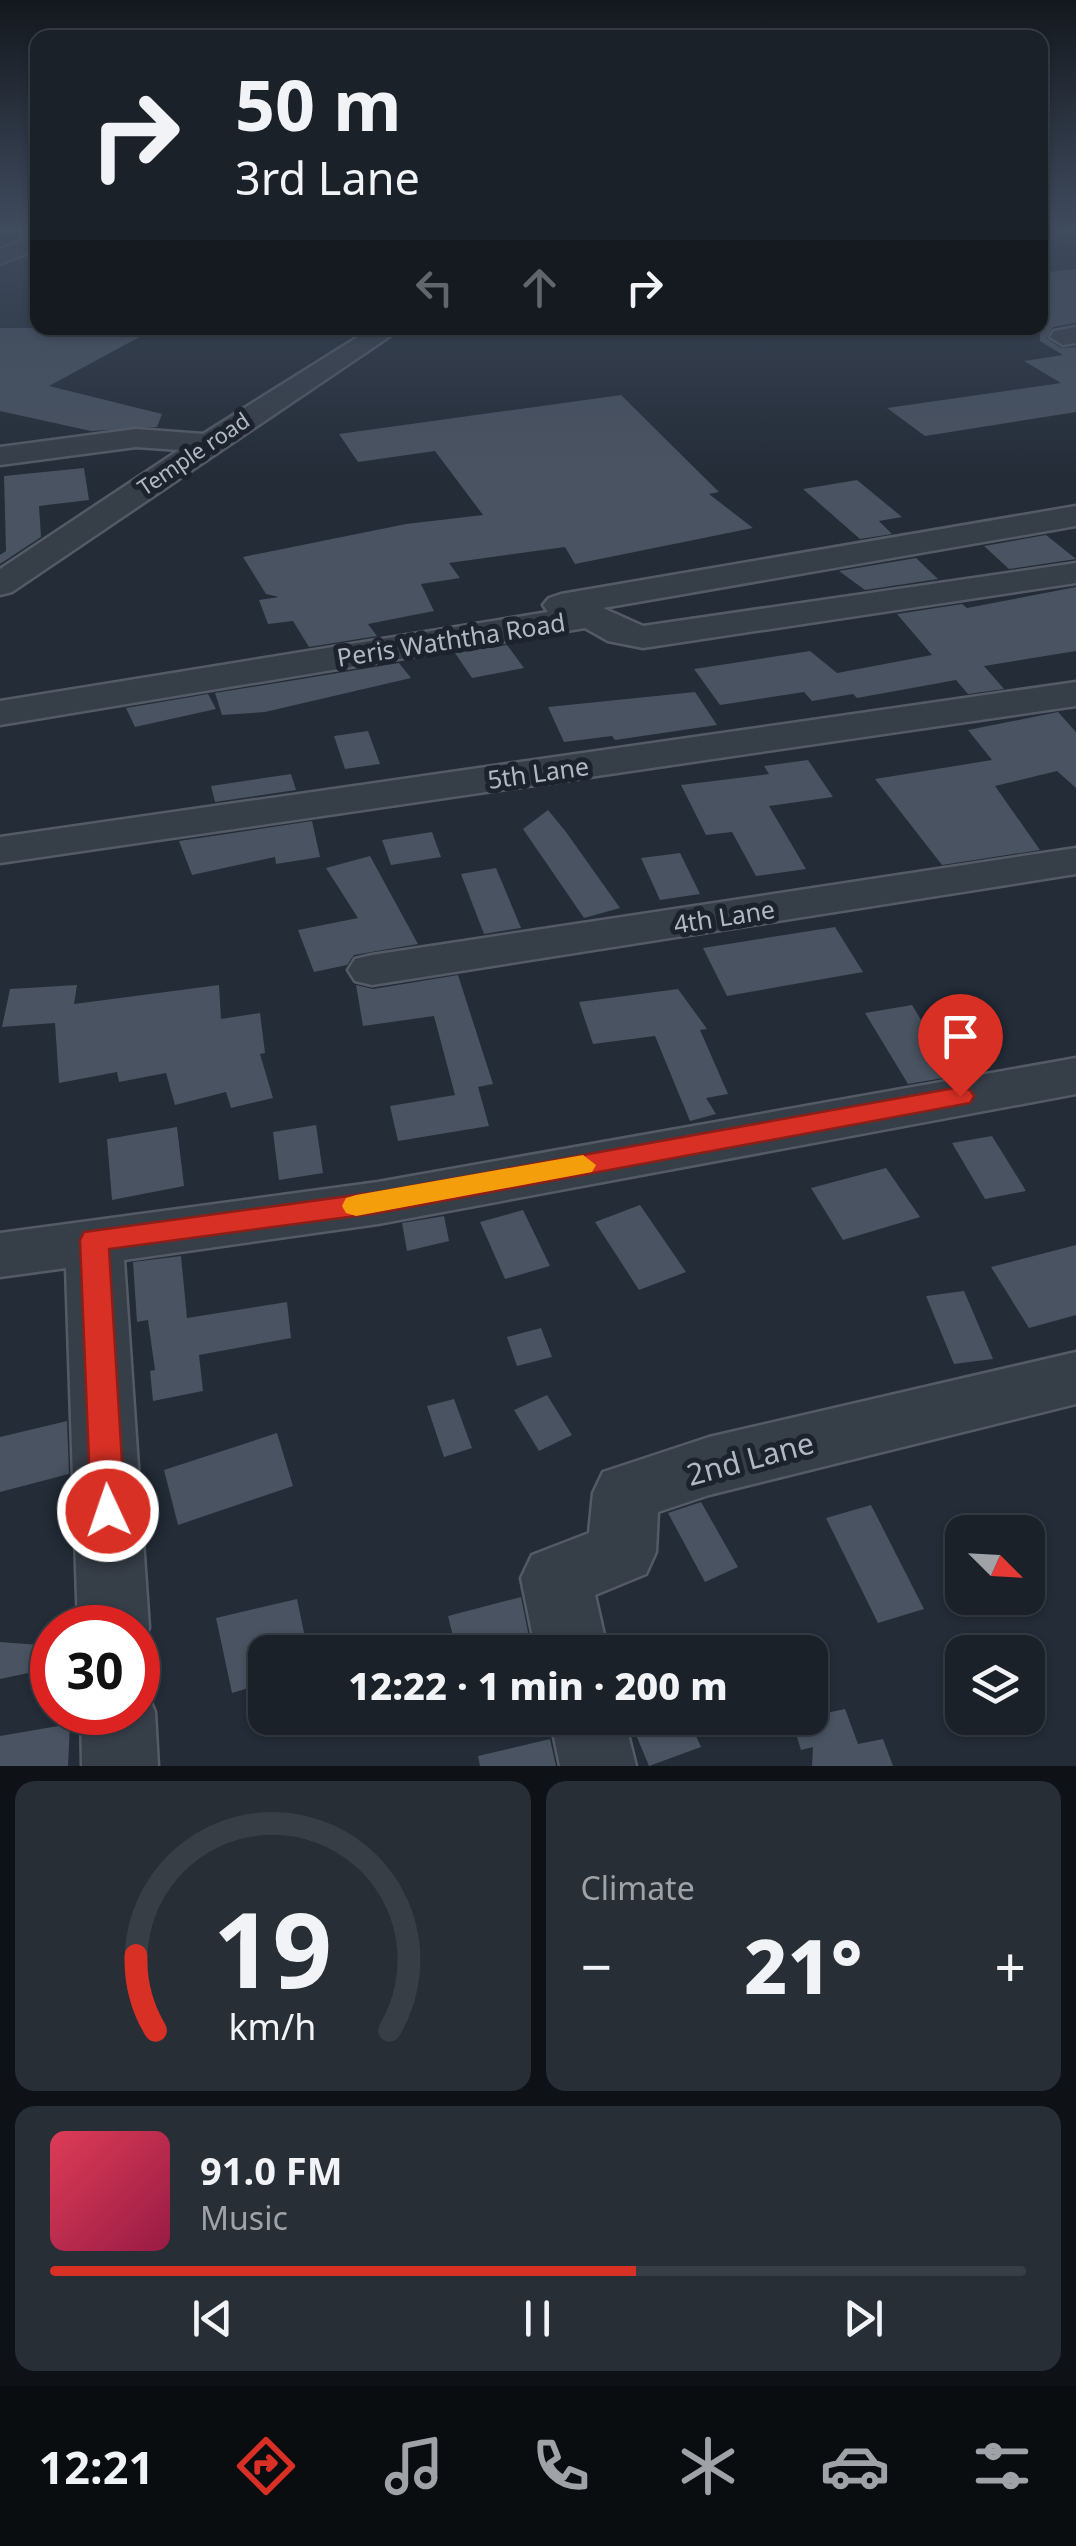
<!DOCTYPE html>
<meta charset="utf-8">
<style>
:root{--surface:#1a2129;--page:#272e35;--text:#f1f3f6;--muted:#9fa3a8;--line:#383e46;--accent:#d93025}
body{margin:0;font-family:"Noto Sans",sans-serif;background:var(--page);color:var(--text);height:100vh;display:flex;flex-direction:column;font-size:38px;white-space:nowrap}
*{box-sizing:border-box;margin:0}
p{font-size:32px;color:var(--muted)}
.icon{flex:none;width:55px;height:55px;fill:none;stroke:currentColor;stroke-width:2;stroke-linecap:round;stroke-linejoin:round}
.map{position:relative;height:1766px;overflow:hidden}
.details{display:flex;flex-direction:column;gap:15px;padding:15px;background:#0e1217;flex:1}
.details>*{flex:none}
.top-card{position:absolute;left:30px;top:30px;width:1018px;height:305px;border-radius:20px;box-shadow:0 2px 8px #0004,0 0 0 2px var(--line);background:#1a2129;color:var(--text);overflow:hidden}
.needle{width:65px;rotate:114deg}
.fabs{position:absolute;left:945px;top:1515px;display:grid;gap:20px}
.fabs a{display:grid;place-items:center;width:100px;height:100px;border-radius:20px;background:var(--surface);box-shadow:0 2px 8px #0004,0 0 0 2px var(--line);font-size:50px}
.speed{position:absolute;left:30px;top:1605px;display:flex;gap:20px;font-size:50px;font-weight:700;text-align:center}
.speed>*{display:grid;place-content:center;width:130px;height:130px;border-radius:50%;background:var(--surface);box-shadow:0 2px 8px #0004,0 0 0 2px var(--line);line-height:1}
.speed .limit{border:15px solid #d22;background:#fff;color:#111}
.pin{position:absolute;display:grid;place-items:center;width:85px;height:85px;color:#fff;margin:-102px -42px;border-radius:50% 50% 50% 0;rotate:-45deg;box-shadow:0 0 10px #0007}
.pin .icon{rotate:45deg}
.me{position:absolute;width:110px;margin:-55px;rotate:357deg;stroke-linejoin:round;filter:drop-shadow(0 0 8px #0008)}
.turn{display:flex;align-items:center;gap:35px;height:210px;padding:0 40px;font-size:45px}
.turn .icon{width:130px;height:130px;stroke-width:2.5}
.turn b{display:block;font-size:70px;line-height:85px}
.lanes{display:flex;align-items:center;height:95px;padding:0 40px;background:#0003;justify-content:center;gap:50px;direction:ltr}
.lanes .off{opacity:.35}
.big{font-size:75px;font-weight:800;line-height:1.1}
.details .tile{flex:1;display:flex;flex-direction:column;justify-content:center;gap:15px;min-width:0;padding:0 35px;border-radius:20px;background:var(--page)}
.details .dial{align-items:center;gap:0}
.dial svg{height:260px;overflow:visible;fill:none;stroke:var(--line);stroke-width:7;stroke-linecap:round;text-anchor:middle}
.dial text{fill:var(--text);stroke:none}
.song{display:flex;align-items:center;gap:30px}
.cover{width:120px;height:120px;border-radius:15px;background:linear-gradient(135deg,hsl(350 70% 55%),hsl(340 70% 35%))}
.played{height:10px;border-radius:5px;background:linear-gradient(90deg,var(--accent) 60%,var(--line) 60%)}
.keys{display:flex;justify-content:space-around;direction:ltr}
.heat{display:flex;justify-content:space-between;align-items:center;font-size:55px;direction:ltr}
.details .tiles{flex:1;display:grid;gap:15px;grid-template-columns:1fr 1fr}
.tile:last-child{grid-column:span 2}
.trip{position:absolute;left:248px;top:1635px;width:580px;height:100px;border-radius:20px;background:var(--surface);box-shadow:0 2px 8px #0004,0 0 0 2px var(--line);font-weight:800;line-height:100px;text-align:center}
.tabs{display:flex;height:160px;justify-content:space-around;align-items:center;background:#0a0d10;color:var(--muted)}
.tabs .icon{width:70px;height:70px}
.tabs .active{color:var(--accent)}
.tabs b{font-size:45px;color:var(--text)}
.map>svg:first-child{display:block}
.building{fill:#495361}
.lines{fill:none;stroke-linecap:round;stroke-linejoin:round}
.minor-casing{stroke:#545b66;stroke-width:5}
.minor{fill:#363e48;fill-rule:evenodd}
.route{fill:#d93025;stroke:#8d1f18;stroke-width:2.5}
.slow{fill:#f59e0b}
.labels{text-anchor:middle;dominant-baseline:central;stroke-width:10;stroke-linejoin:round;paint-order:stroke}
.far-street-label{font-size:22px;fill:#b1b8c4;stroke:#1c232d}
.street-label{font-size:25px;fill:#b1b8c4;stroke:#1c232d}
.near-street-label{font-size:30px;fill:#b1b8c4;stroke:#1c232d}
</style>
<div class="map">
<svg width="1076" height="1766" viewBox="0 0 1076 1766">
<rect width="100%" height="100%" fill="#232c37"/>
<g class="building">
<path d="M1076 269V323L1053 327 1046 338 1061 348 1076 347V412L925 436 887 408 1061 383 1024 361 1063 355 1040 341V273Z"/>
<path d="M0 328H156L49 386 162 414 157 427 91 431 0 411Z"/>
<path d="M621 395 719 492 709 494 753 528 575 564 565 547 449 563 460 578 421 584 434 611 368 624 377 636 309 647 293 621 268 624 259 600 279 597 266 594 243 557 406 524 483 515 435 451 358 462 339 434Z"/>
<path d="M84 468 89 500 39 506 41 537 0 564V555L6 551 4 476Z"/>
<path d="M857 480 902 517 879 521 892 534 860 539 803 489Z"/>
<path d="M1046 535 1076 559 1009 569 984 546Z"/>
<path d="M916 558 938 579 865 590 839 571Z"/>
<path d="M1076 587V651L984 666 1004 689 968 694 956 680 857 698 853 694 812 701 804 692 720 705 694 669 810 651 837 673 932 655 897 614 962 604 967 608Z"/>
<path d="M507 645 524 668 472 678 455 653Z"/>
<path d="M399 663 411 678 265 712 222 715 215 693Z"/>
<path d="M695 692 717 725 615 740 612 736 564 742 548 707Z"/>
<path d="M208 694 216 709 135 727 126 708Z"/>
<path d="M1058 712 1076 732V788L1057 771 995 786 1040 850 942 865 875 779 992 760 968 730Z"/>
<path d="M368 731 380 764 345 769 334 736Z"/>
<path d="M808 760 833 797 769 806 806 869 756 876 732 832 706 835 681 785 769 774 764 766Z"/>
<path d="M291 774 296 790 215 802 211 786Z"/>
<path d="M548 810 566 832 620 908 584 918 523 829Z"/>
<path d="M312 821 320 857 276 864 275 857 192 875 179 841Z"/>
<path d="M432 832 441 857 391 865 382 840Z"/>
<path d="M680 853 700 894 660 900 641 858Z"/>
<path d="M370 856 418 944 354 955 347 965 314 972 298 930 358 918 326 868Z"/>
<path d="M496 868 521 928 484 934 461 874Z"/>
<path d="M835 927 863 972 727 996 703 948Z"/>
<path d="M458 975 493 1084 478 1087 489 1126 398 1141 390 1106 455 1095 434 1016 363 1026 356 985 373 989Z"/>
<path d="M77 985 74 1004 219 985 221 1019 260 1013 265 1053 260 1054 273 1098 231 1108 226 1092 175 1105 166 1073 119 1082 117 1072 59 1083 55 1023 2 1027 10 989Z"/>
<path d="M678 989 707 1029 700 1030 728 1094 706 1098 716 1114 690 1121 655 1036 593 1044 579 1002Z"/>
<path d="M912 1005 955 1076 908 1084 865 1013Z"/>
<path d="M316 1125 323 1173 279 1180 273 1132Z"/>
<path d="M177 1127 184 1186 112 1200 107 1139Z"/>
<path d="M992 1136 1026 1191 985 1199 952 1143Z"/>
<path d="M886 1168 920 1217 843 1240 811 1188Z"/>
<path d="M640 1205 686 1272 639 1290 595 1222Z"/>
<path d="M523 1210 550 1266 505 1279 480 1222Z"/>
<path d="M444 1216 449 1241 407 1251 402 1223Z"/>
<path d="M1076 1245V1315L1029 1328 991 1267Z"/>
<path d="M181 1256 187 1318 287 1302 291 1338 199 1355 203 1391 153 1401 150 1371 155 1370 148 1320 137 1322 133 1262Z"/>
<path d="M964 1291 993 1359 954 1364 926 1296Z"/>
<path d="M541 1328 552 1357 517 1366 507 1337Z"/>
<path d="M547 1395 572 1435 539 1451 514 1410Z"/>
<path d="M454 1399 472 1448 444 1457 427 1406Z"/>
<path d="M67 1421 69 1474 0 1492V1437Z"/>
<path d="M277 1433 293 1486 178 1525 164 1470Z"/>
<path d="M701 1502 738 1567 705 1582 668 1513Z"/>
<path d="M871 1505 924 1609 878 1623 826 1518Z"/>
<path d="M521 1597 532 1652H457L448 1616Z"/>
<path d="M297 1599 308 1652H258L265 1683 232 1693 216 1618Z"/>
<path d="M0 1642 52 1646V1668L0 1679Z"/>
<path d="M845 1709 858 1744 883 1739 893 1766H812L813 1747 801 1750 792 1720Z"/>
<path d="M629 1718H688L701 1747 649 1766Z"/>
<path d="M70 1724 68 1766H0V1736Z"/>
<path d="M550 1739 556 1766H480L478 1756Z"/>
</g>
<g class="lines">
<g class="minor-casing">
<g id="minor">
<path d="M38 234V249L0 264V249Z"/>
<path d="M1076 327V343L1063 345 1050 337 1054 331Z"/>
<path d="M372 328H402L12 592 0 595V569L179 450 136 447 0 465V447L136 429 203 434Z"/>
<path d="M1076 506V526L603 608 643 626 1076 563V583L643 648 608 641 585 628 0 725V701L548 612 543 605 549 598 561 594Z"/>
<path d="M1076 682V706L0 863V837Z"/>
<path d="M1076 848V874L372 985 355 981 348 970 355 959 372 955Z"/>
<path d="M1076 1058V1094L378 1224 124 1260 149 1628 138 1652V1628H78L66 1268 0 1277V1233L378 1182Z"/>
<path d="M1076 1352V1404L709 1495 658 1512 656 1552 646 1574 595 1595 608 1652H536L521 1578 532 1555 589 1533 593 1493 603 1472 709 1437Z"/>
<path d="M138 1683 144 1686 155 1712 158 1766H82L81 1712H138Z"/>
<path d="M550 1718H624L636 1766H560Z"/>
</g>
</g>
<use href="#minor" class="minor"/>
</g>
<linearGradient id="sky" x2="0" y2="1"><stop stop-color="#13181e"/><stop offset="0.48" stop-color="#3f4b5e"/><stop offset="1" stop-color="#3f4b5e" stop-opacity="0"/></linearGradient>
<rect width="1076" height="477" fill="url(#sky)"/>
<path class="route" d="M960 1087 970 1090 974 1096 970 1103 378 1213 109 1249 125 1511 120 1522 108 1526 96 1522 91 1511 80 1240 84 1232 378 1192Z"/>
<path class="slow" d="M583 1155 596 1165 592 1172 356 1216 346 1213 342 1206 346 1198 356 1195Z"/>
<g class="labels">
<g class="far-street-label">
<text transform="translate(193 453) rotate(-34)">Temple road</text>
</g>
<g class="street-label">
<text transform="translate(451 639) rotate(-9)">Peris Waththa Road</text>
<text transform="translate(538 772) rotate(-8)">5th Lane</text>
<text transform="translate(724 916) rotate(-9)">4th Lane</text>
</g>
<g class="near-street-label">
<text transform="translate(750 1458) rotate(-15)">2nd Lane</text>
</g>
</g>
</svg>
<div class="fabs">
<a><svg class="needle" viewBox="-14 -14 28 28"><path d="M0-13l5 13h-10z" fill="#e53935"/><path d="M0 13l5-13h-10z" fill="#9fa3a8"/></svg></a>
<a><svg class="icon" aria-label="layers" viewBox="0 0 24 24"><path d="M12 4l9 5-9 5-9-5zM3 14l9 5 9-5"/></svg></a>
</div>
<div class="speed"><div class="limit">30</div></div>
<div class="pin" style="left:960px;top:1096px;background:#d93025"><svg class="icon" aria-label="arrive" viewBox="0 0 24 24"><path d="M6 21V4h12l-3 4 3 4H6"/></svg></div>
<svg class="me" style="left:108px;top:1511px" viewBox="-20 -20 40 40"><circle r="17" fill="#d93025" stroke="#fff" stroke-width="3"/><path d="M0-11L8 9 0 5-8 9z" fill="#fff"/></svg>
<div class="trip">12:22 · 1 min · 200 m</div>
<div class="top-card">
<div class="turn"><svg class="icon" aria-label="right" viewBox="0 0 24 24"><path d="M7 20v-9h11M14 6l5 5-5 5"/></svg><div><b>50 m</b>3rd Lane</div></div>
<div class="lanes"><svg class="icon off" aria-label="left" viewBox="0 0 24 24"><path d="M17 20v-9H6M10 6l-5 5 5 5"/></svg><svg class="icon off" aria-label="ahead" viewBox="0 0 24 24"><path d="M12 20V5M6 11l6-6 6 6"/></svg><svg class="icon" aria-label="right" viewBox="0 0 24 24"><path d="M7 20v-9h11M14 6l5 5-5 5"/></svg></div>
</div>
</div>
<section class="details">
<div class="tiles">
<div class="tile dial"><svg viewBox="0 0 100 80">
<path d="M14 69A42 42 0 1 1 86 69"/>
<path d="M14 69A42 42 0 0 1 8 46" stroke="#d93025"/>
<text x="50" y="56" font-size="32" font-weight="700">19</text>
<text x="50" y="72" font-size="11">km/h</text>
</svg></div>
<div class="tile"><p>Climate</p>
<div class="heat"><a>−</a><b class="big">21°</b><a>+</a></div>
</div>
<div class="tile">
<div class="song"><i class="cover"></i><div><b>91.0 FM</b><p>Music</p></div></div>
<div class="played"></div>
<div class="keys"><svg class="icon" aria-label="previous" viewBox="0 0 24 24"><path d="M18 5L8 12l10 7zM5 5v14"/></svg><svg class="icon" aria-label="pause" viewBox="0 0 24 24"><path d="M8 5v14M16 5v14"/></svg><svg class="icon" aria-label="next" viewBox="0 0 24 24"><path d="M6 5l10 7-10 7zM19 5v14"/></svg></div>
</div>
</div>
</section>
<nav class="tabs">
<b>12:21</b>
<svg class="icon active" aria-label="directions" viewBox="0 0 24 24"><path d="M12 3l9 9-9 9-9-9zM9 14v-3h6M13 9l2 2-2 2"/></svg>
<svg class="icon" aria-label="music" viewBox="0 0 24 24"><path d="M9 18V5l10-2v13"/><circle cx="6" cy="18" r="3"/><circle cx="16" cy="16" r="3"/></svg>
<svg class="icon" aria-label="phone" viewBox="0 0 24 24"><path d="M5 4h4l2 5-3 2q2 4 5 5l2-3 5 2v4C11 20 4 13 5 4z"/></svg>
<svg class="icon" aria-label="climate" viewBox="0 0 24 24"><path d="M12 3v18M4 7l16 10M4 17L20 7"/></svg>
<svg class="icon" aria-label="car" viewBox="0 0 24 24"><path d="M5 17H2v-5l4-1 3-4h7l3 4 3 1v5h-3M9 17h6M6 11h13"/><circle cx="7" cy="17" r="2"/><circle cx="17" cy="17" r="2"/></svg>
<svg class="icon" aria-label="filters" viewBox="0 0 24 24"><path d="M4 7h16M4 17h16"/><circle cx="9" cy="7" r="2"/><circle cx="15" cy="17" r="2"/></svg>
</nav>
